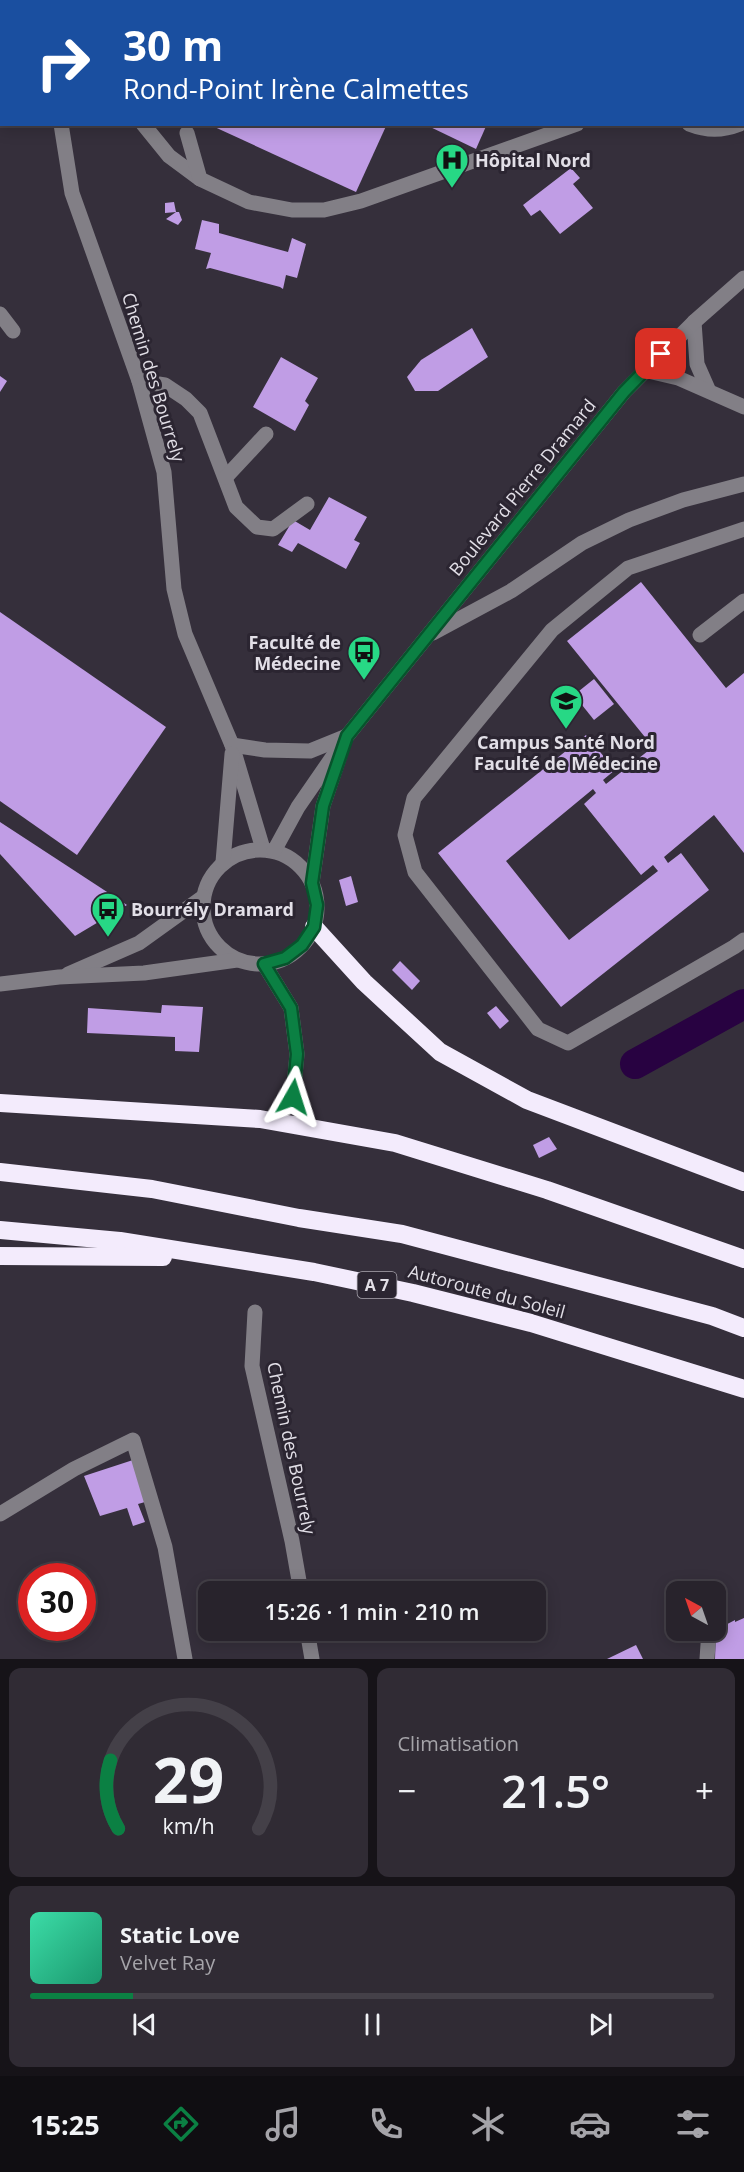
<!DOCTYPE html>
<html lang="fr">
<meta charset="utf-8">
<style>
:root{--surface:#28232c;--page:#302b34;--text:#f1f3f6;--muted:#a5a4a9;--line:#444048;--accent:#0b8043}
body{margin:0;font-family:"Open Sans",sans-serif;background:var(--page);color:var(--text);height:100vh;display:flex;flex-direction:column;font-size:22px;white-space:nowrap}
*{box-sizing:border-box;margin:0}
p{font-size:20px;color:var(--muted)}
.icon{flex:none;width:33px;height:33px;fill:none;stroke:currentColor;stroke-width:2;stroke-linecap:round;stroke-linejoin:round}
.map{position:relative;height:1659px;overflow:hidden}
.panel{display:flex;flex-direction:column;gap:9px;padding:9px;background:#161318;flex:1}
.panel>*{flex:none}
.hud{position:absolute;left:0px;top:0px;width:744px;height:126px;box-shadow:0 3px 15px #0003,0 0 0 2px var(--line);background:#1a4fa0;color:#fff;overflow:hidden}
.needle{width:39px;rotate:320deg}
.buttons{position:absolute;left:666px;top:1581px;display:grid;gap:12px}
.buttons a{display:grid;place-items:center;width:60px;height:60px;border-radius:12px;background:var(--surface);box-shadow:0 3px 15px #0003,0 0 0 2px var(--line);font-size:30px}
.speed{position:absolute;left:18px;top:1563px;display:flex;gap:12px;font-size:30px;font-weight:700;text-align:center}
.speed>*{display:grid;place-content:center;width:78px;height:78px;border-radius:50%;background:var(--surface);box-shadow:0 3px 15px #0003,0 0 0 2px var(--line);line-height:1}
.speed .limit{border:9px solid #d22;background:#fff;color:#111}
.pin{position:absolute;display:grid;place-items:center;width:51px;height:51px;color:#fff;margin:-26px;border-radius:12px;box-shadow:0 3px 9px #0006}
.me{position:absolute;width:66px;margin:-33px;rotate:6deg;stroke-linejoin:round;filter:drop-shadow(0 0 4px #0008)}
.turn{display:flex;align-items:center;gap:21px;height:126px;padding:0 24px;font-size:27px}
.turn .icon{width:78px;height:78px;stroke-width:2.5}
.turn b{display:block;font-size:42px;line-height:51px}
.big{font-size:45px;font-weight:600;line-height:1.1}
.panel .widget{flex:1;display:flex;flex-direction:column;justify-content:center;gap:9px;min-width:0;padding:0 21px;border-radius:12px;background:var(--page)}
.panel .dial{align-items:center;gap:0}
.dial svg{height:156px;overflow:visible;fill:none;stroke:var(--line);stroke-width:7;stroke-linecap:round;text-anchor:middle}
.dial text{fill:var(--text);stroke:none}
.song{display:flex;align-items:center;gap:18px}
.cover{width:72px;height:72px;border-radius:9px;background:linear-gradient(135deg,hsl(160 70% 55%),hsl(160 70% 35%))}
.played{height:6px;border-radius:3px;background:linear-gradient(90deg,var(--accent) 15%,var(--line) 15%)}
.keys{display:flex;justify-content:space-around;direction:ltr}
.heat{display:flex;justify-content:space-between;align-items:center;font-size:33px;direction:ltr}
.panel .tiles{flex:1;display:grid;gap:9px;grid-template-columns:1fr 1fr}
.widget:last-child{grid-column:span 2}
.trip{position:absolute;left:198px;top:1581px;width:348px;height:60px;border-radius:12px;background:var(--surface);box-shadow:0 3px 15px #0003,0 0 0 2px var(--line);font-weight:600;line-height:60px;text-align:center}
.tab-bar{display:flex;height:96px;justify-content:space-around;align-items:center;background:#100e12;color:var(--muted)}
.tab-bar .icon{width:42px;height:42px}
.tab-bar .current{color:var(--accent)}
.tab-bar b{font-size:27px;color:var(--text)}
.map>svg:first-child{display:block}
.green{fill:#684788}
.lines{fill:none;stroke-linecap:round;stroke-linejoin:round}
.canal{stroke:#280241;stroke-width:30}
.building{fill:#c09de5;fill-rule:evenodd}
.minor{stroke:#827f86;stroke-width:15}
.highway{stroke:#f3ebfc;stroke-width:18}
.route-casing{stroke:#07532c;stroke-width:15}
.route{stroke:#0b8043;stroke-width:10}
.labels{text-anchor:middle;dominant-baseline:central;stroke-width:6;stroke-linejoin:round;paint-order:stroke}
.shield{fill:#2b2531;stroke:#aba7b0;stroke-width:1.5}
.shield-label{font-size:16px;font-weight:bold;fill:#e2dfe7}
.poi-label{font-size:18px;font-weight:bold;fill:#e2dfe7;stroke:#2b2531;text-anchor:start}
.street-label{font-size:18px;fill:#e2dfe7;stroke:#2b2531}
</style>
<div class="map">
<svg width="744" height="1659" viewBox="0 0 744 1659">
<rect width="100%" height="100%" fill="#352f3b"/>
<path class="green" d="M703 0H744L743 90 742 2 702 1Z"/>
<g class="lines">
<path class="canal" d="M635 1064 744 1004"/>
</g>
<g class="building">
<path d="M208 124H387L356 192Z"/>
<path d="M424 124H487L476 149Z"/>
<path d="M571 168 580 178 573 184 593 208 560 234 540 210 531 216 523 205Z"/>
<path d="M174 202 176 212H179L182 220 178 225 166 219 176 212 165 213V203Z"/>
<path d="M202 220 219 224V233L288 252 292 238 306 244 297 278 286 275 283 289 280 287 210 268 206 269 211 253 195 249Z"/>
<path d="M472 328 488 357 438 391H415L407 377 421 360Z"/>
<path d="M281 357 318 378 305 401 309 405 295 431 253 407Z"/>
<path d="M0 376 7 381 0 392Z"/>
<path d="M329 497 367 517 354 540 360 543 346 569 298 543 292 552 278 545 293 520 310 530Z"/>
<path d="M641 582 726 688 744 673V853L714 815 664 857 668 863 681 853 709 890 561 1007 438 853 586 735 615 770 603 780 606 784 653 747 567 641ZM593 789 596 793 584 804 641 875 653 865 658 871 569 940 506 861Z"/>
<path d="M0 612 166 727 77 855 0 801Z"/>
<path d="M594 679 614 704 594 720 574 695Z"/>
<path d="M0 822 127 905 75 936 0 854Z"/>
<path d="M351 876 358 902 346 906 339 880Z"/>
<path d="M400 961 420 981 412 990 392 970Z"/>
<path d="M162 1005 203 1007 199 1052 175 1051V1037L87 1033 88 1008 161 1013Z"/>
<path d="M496 1006 509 1021 500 1029 487 1013Z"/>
<path d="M549 1137 557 1149 539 1158 533 1145Z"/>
<path d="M133 1460 145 1502 138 1504 145 1522 133 1526 127 1508 100 1516 84 1476Z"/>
<path d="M744 1618V1659H715L716 1630 735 1620V1622Z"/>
<path d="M636 1645 643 1659H607Z"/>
</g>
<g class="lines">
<g class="minor">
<path d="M58 0V2"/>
<path d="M112 2V0"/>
<path d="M678 2 679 0"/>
<path d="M742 103 744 102"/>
<path d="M61 124 72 193 139 381 164 472 174 589 185 634 232 745 263 849"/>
<path d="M143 124 169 156 200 179"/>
<path d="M689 124C707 131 722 131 740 124"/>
<path d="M187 133 200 179 249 202 292 210H324L361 201 577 124"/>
<path d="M0 314 13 331"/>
<path d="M694 322 697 364 708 389"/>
<path d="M644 370 678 378 744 407"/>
<path d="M139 381 165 385 186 399 200 413 236 507 257 527 273 529 307 504"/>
<path d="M226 477 266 434"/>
<path d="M744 529 628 568 552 630 414 798 405 835 415 872 538 1029 568 1043 734 947 744 940"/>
<path d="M433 633 511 591 582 543 629 520 683 500 744 484"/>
<path d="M700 635 744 601"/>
<path d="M232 745 265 750 310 751 347 736"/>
<circle cx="260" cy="907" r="57"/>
<path d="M274 851 298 807 347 736 624 392 694 322 744 278"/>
<path d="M223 862 232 754"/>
<path d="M312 883 323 806 340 755"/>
<path d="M264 964 291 1008 297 1054 293 1097"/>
<path d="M68 974 139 943 203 897"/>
<path d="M0 984 59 977 144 973 237 960"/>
<path d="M255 1312 252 1366 292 1541 301 1592"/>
<path d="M0 1514 74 1469 133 1440 165 1547 185 1659"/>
<path d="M307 1630 312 1659"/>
<path d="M707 1659 709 1630"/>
</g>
<g class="highway">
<path d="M314 927 364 982 440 1052 527 1100 744 1182"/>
<path d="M0 1103 260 1119 395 1143 547 1190 744 1259"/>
<path d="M0 1172 152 1189 299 1218 402 1234 712 1316 744 1328"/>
<path d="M0 1230 120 1241 314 1272 413 1293 531 1323 744 1389"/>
<path d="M0 1256 163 1257"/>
</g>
</g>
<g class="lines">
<g class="route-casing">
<path id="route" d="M293 1097 297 1054 291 1008 264 964 285 958 302 945 314 927 317 905 312 883 323 806 347 736 624 392 661 354"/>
</g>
<use href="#route" class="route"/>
</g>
<defs>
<g id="hospital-pin" transform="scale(1.725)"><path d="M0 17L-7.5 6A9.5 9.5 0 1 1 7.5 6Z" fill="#27d885" stroke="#2b2531"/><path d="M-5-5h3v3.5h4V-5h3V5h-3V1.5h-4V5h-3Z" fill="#111"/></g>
<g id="bus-pin" transform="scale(1.725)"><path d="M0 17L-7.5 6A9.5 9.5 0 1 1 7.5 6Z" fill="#27d885" stroke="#2b2531"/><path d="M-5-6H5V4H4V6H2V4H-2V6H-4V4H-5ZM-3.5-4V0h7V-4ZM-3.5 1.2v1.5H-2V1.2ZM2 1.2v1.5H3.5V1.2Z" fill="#111"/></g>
<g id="university-pin" transform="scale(1.725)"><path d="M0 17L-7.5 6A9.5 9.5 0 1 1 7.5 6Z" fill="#27d885" stroke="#2b2531"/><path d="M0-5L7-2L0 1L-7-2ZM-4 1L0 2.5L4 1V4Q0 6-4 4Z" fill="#111"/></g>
</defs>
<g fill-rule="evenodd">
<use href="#hospital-pin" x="452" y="160"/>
<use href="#bus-pin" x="364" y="652"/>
<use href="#university-pin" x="566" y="701"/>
<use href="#bus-pin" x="108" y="909"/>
</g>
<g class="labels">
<rect class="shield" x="357.5" y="1272" width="39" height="26" rx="4.5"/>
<g class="shield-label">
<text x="377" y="1285">A 7</text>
</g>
<g class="poi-label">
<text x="475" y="160">Hôpital Nord</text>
<text x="341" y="642" text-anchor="end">Faculté de<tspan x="341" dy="21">Médecine</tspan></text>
<text x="566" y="742" text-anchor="middle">Campus Santé Nord<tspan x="566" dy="21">Faculté de Médecine</tspan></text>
<text x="131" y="909">Bourrély Dramard</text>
</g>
<g class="street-label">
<text transform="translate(154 377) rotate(73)">Chemin des Bourrely</text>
<text transform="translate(522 487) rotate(-51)">Boulevard Pierre Dramard</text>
<text transform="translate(487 1291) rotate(15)">Autoroute du Soleil</text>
<text transform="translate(292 1448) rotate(78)">Chemin des Bourrely</text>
</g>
</g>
</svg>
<div class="buttons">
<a><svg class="needle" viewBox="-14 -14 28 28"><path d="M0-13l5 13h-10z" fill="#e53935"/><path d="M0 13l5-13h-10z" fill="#a5a4a9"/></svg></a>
</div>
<div class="speed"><div class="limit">30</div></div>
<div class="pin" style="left:661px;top:354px;background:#d93025"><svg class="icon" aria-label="arrive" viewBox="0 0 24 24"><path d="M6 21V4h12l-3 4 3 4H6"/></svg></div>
<svg class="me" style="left:293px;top:1097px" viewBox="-20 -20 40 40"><path d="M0-17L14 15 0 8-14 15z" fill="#0b8043" stroke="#fff" stroke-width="4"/></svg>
<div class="trip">15:26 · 1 min · 210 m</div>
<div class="hud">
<div class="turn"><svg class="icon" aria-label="right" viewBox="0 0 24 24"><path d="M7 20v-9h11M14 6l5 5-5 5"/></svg><div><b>30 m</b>Rond-Point Irène Calmettes</div></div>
</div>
</div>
<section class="panel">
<div class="tiles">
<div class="widget dial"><svg viewBox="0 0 100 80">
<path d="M14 69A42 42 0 1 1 86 69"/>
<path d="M14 69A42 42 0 0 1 10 34" stroke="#0b8043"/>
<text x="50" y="56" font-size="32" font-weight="700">29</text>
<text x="50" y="72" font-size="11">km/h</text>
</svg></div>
<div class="widget"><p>Climatisation</p>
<div class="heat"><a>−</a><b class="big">21.5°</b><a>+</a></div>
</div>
<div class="widget">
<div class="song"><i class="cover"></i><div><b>Static Love</b><p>Velvet Ray</p></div></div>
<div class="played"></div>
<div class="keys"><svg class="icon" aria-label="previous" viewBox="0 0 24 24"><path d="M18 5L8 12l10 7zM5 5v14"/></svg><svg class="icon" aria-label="pause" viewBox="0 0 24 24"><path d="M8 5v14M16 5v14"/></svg><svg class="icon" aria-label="next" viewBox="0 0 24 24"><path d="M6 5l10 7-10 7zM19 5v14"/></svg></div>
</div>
</div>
</section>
<nav class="tab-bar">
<b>15:25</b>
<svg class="icon current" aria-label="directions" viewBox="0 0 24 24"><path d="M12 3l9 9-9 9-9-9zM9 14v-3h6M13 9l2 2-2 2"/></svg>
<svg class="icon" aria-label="music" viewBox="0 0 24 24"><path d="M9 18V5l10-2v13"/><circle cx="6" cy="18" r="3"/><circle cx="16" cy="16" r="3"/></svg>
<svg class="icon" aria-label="phone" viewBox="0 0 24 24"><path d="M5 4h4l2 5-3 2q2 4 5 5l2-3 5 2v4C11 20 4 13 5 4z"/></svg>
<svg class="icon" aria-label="climate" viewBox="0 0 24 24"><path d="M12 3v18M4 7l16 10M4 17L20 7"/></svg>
<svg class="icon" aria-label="car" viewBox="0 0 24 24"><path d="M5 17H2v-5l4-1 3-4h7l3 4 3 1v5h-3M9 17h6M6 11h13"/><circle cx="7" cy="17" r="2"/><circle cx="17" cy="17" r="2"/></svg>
<svg class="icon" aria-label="filters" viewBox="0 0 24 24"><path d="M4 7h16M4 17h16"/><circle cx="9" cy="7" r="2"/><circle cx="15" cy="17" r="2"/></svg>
</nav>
